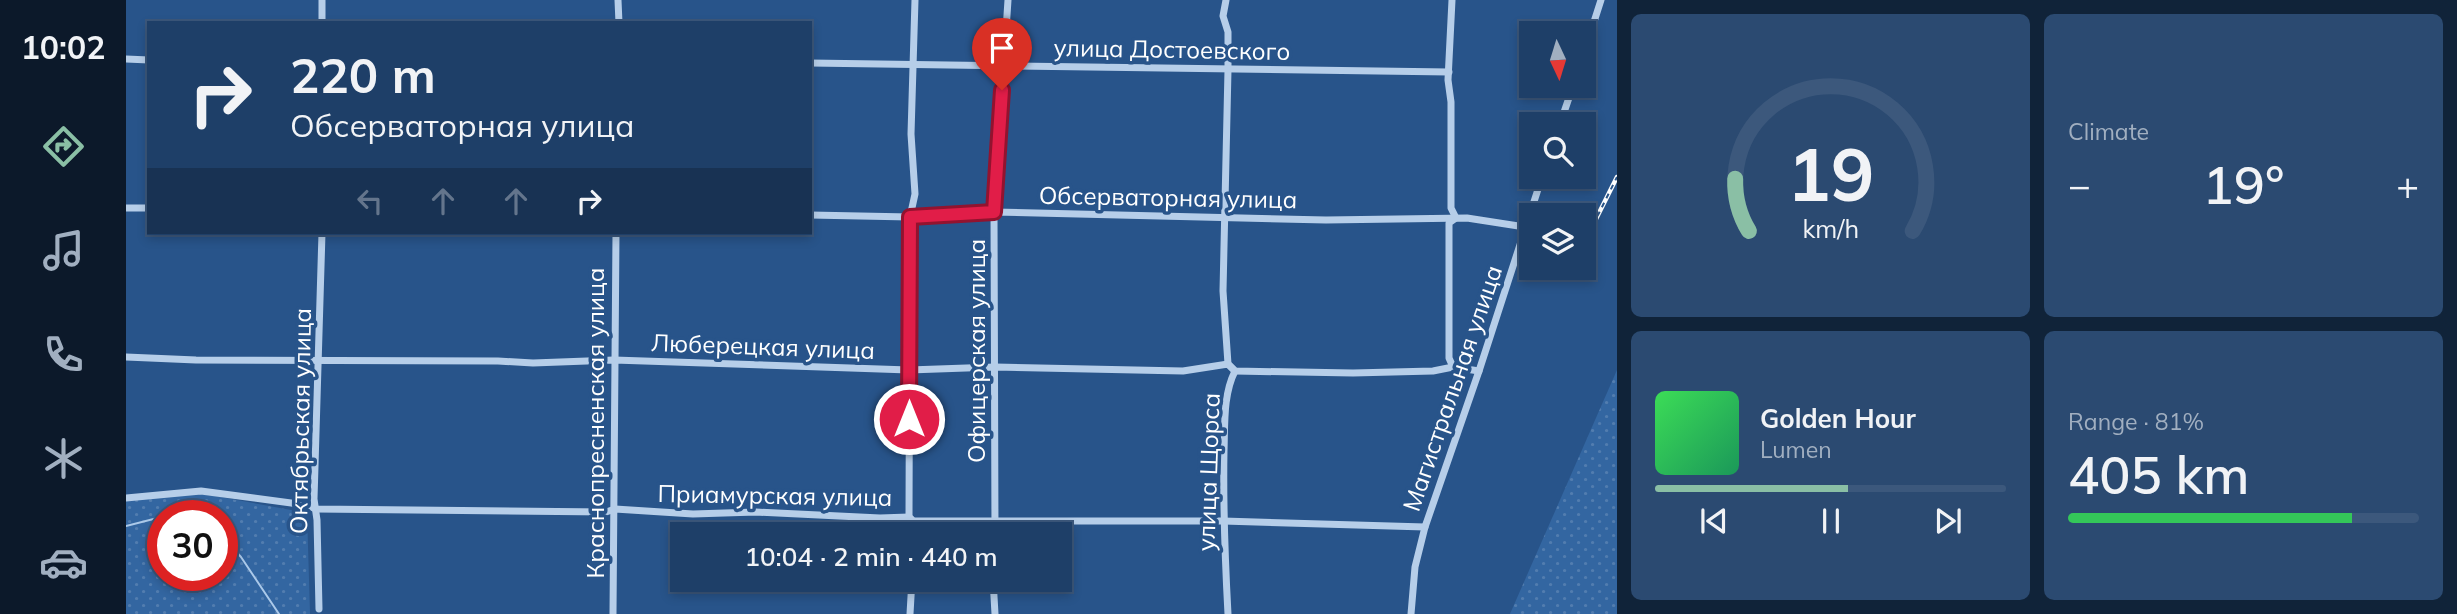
<!DOCTYPE html>
<meta charset="utf-8">
<style>
:root{--surface:#1e3f68;--page:#2b4a71;--text:#f1f3f6;--muted:#a1afc0;--line:#3c587c;--accent:#8abfa5}
body{margin:0;font-family:Mulish,sans-serif;background:var(--page);color:var(--text);height:100vh;display:flex;flex-direction:column;font-size:26px;white-space:nowrap}
*{box-sizing:border-box;margin:0}
p{font-size:23px;color:var(--muted)}
.icon{flex:none;width:38px;height:38px;fill:none;stroke:currentColor;stroke-width:2;stroke-linecap:round;stroke-linejoin:round}
.map{position:relative;flex:1;overflow:hidden}
.details{display:flex;flex-direction:column;gap:14px;padding:14px;background:#102339;width:840px}
.details>*{flex:none}
.top-card{position:absolute;left:21px;top:21px;width:665px;height:214px;border-radius:0px;box-shadow:0 4px 10px #0003,0 0 0 2px var(--line);background:#1e3f68;color:var(--text);overflow:hidden}
.needle{width:46px;rotate:176deg}
.tools{position:absolute;left:1393px;top:21px;display:grid;gap:14px}
.tools a{display:grid;place-items:center;width:77px;height:77px;border-radius:0px;background:var(--surface);box-shadow:0 4px 10px #0003,0 0 0 2px var(--line);font-size:35px}
.speed{position:absolute;left:21px;top:500px;display:flex;gap:14px;font-size:35px;font-weight:700;text-align:center}
.speed>*{display:grid;place-content:center;width:91px;height:91px;border-radius:50%;background:var(--surface);box-shadow:0 4px 10px #0003,0 0 0 2px var(--line);line-height:1}
.speed .limit{border:10px solid #d22;background:#fff;color:#111}
.pin{position:absolute;display:grid;place-items:center;width:60px;height:60px;color:#fff;margin:-72px -30px;border-radius:50% 50% 50% 0;rotate:-45deg;box-shadow:0 0 7px #0007}
.pin .icon{rotate:45deg}
.me{position:absolute;width:77px;margin:-38px;rotate:0deg;stroke-linejoin:round;filter:drop-shadow(0 0 5px #0008)}
.turn{display:flex;align-items:center;gap:24px;height:147px;padding:0 28px;font-size:32px}
.turn .icon{width:91px;height:91px;stroke-width:2.5}
.turn b{display:block;font-size:49px;line-height:60px}
.lanes{display:flex;align-items:center;height:66px;padding:0 28px;background:#0003;justify-content:center;gap:35px;direction:ltr}
.lanes .off{opacity:.35}
.big{font-size:52px;font-weight:600;line-height:1.1}
.details .widget{flex:1;display:flex;flex-direction:column;justify-content:center;gap:10px;min-width:0;padding:0 24px;border-radius:10px;background:var(--page)}
.details .dial{align-items:center;gap:0}
.dial svg{height:182px;overflow:visible;fill:none;stroke:var(--line);stroke-width:7;stroke-linecap:round;text-anchor:middle}
.dial text{fill:var(--text);stroke:none}
.song{display:flex;align-items:center;gap:21px}
.cover{width:84px;height:84px;border-radius:10px;background:linear-gradient(135deg,hsl(130 70% 55%),hsl(150 70% 35%))}
.played{height:7px;border-radius:4px;background:linear-gradient(90deg,var(--accent) 55%,var(--line) 55%)}
.keys{display:flex;justify-content:space-around;direction:ltr}
.heat{display:flex;justify-content:space-between;align-items:center;font-size:38px;direction:ltr}
.charge{height:10px;border-radius:5px;background:linear-gradient(90deg,#34c759 81%,var(--line) 0)}
.details .tiles{flex:1;display:grid;gap:14px;grid-template-columns:repeat(2,1fr)}
.trip{position:absolute;left:544px;top:522px;width:402px;height:70px;border-radius:0px;background:var(--surface);box-shadow:0 4px 10px #0003,0 0 0 2px var(--line);font-weight:600;line-height:70px;text-align:center}
main{display:flex;flex:1;min-height:0}
.dock{display:flex;flex-direction:column;width:126px;justify-content:space-around;align-items:center;background:#0c192a;color:var(--muted)}
.dock .icon{width:49px;height:49px}
.dock .selected{color:var(--accent)}
.dock b{font-size:32px;color:var(--text)}
.map>svg:first-child{display:block}
.park{fill:url(#park-dots);fill-rule:evenodd}
.lines{fill:none;stroke-linecap:round;stroke-linejoin:round}
.stream{stroke:#abc9e9;stroke-width:2}
.minor{stroke:#b6cee9;stroke-width:7}
.rail-casing{stroke:#fff;stroke-width:4.5}
.rail{stroke:#28548a;stroke-width:2;stroke-dasharray:5;stroke-linecap:butt}
.route-casing{stroke:#92132f;stroke-width:18}
.route{stroke:#e11d48;stroke-width:12}
.labels{text-anchor:middle;dominant-baseline:central;stroke-width:7;stroke-linejoin:round;paint-order:stroke}
.street-label{font-size:24px;fill:#fff;stroke:#28548a}
</style>
<main>
<nav class="dock">
<b>10:02</b>
<svg class="icon selected" aria-label="directions" viewBox="0 0 24 24"><path d="M12 3l9 9-9 9-9-9zM9 14v-3h6M13 9l2 2-2 2"/></svg>
<svg class="icon" aria-label="music" viewBox="0 0 24 24"><path d="M9 18V5l10-2v13"/><circle cx="6" cy="18" r="3"/><circle cx="16" cy="16" r="3"/></svg>
<svg class="icon" aria-label="phone" viewBox="0 0 24 24"><path d="M5 4h4l2 5-3 2q2 4 5 5l2-3 5 2v4C11 20 4 13 5 4z"/></svg>
<svg class="icon" aria-label="climate" viewBox="0 0 24 24"><path d="M12 3v18M4 7l16 10M4 17L20 7"/></svg>
<svg class="icon" aria-label="car" viewBox="0 0 24 24"><path d="M5 17H2v-5l4-1 3-4h7l3 4 3 1v5h-3M9 17h6M6 11h13"/><circle cx="7" cy="17" r="2"/><circle cx="17" cy="17" r="2"/></svg>
</nav>
<div class="map">
<svg width="1491" height="614" viewBox="0 0 1491 614">
<defs>
<pattern id="park-dots" width="8" height="8" patternUnits="userSpaceOnUse" patternTransform="scale(1.75)"><rect width="8" height="8" fill="#3366a1"/><path d="M2 2h.1M6 6h.1" fill="none" stroke="#527daf" stroke-width="1.8" stroke-linecap="round"/></pattern>
</defs>
<rect width="100%" height="100%" fill="#28548a"/>
<g class="park">
<path d="M1491 370V614H1384Z"/>
<path d="M53 492 89 496 181 513 184 614H0V501ZM37 516H96V576H37Z"/>
</g>
<g class="lines">
<g class="stream">
<path d="M0 526 51 513 69 516"/>
<path d="M96 536 115 557 153 614"/>
</g>
<g class="minor">
<path d="M492 0 493 23"/>
<path d="M1100 0 1097 16 1102 32V70L1097 291 1102 364 1109 371C1097 395 1099 424 1098 451 1097 506 1099 559 1102 614"/>
<path d="M1326 0 1322 80 1325 102V208L1330 218 1323 223V358L1327 367"/>
<path d="M196 23V0"/>
<path d="M1458 53 1475 0"/>
<path d="M0 59 23 60"/>
<path d="M684 63 1323 72"/>
<path d="M1434 124 1447 86"/>
<path d="M0 208H23"/>
<path d="M684 215 784 217 868 212 1200 220 1341 218 1399 227"/>
<path d="M0 357 70 360 372 361 407 363 488 360 783 370 869 367 1057 371 1102 364 1109 371 1227 373 1307 371 1327 367 1353 371"/>
<path d="M0 498 75 491 180 505 190 509 480 512 489 509 567 514 630 512 754 518 783 517 787 521H1097L1299 527"/>
<path d="M787 534V521L783 517 784 217 789 194 785 134 789 0"/>
<path d="M869 534 868 212 882 0"/>
<path d="M867 579 869 614"/>
<path d="M193 609 191 520 188 499 196 233"/>
<path d="M487 614 490 233"/>
<path d="M784 614 786 579"/>
<path d="M1285 614 1289 567 1299 527 1353 371 1416 177"/>
</g>
<g class="rail-casing">
<g id="rail">
<path d="M1458 243 1491 177"/>
<path d="M1444 270 1445 268"/>
</g>
</g>
<use href="#rail" class="rail"/>
</g>
<g class="lines">
<g class="route-casing">
<path id="route" d="M783 419 784 217 868 212 876 90"/>
</g>
<use href="#route" class="route"/>
</g>
<g class="labels">
<g class="street-label">
<text transform="translate(1046 49) rotate(1)">улица Достоевского</text>
<text transform="translate(1042 197) rotate(1)">Обсерваторная улица</text>
<text transform="translate(637 346) rotate(2)">Люберецкая улица</text>
<text transform="translate(850 351) rotate(-90)">Офицерская улица</text>
<text transform="translate(1326 388) rotate(-71)">Магистральная улица</text>
<text transform="translate(174 421) rotate(-89)">Октябрьская улица</text>
<text transform="translate(469 423) rotate(-90)">Краснопресненская улица</text>
<text transform="translate(1082 472) rotate(-88)">улица Щорса</text>
<text transform="translate(649 495) rotate(1)">Приамурская улица</text>
</g>
</g>
</svg>
<div class="tools">
<a><svg class="needle" viewBox="-14 -14 28 28"><path d="M0-13l5 13h-10z" fill="#e53935"/><path d="M0 13l5-13h-10z" fill="#a1afc0"/></svg></a>
<a><svg class="icon" aria-label="search" viewBox="0 0 24 24"><circle cx="10" cy="10" r="6"/><path d="M15 15l6 6"/></svg></a>
<a><svg class="icon" aria-label="layers" viewBox="0 0 24 24"><path d="M12 4l9 5-9 5-9-5zM3 14l9 5 9-5"/></svg></a>
</div>
<div class="speed"><div class="limit">30</div></div>
<div class="pin" style="left:876px;top:90px;background:#d93025"><svg class="icon" aria-label="arrive" viewBox="0 0 24 24"><path d="M6 21V4h12l-3 4 3 4H6"/></svg></div>
<svg class="me" style="left:783px;top:419px" viewBox="-20 -20 40 40"><circle r="17" fill="#e11d48" stroke="#fff" stroke-width="3"/><path d="M0-11L8 9 0 5-8 9z" fill="#fff"/></svg>
<div class="trip">10:04 · 2 min · 440 m</div>
<div class="top-card">
<div class="turn"><svg class="icon" aria-label="right" viewBox="0 0 24 24"><path d="M7 20v-9h11M14 6l5 5-5 5"/></svg><div><b>220 m</b>Обсерваторная улица</div></div>
<div class="lanes"><svg class="icon off" aria-label="left" viewBox="0 0 24 24"><path d="M17 20v-9H6M10 6l-5 5 5 5"/></svg><svg class="icon off" aria-label="ahead" viewBox="0 0 24 24"><path d="M12 20V5M6 11l6-6 6 6"/></svg><svg class="icon off" aria-label="ahead" viewBox="0 0 24 24"><path d="M12 20V5M6 11l6-6 6 6"/></svg><svg class="icon" aria-label="right" viewBox="0 0 24 24"><path d="M7 20v-9h11M14 6l5 5-5 5"/></svg></div>
</div>
</div>
<section class="details">
<div class="tiles">
<div class="widget dial"><svg viewBox="0 0 100 80">
<path d="M14 69A42 42 0 1 1 86 69"/>
<path d="M14 69A42 42 0 0 1 8 46" stroke="#8abfa5"/>
<text x="50" y="56" font-size="32" font-weight="700">19</text>
<text x="50" y="72" font-size="11">km/h</text>
</svg></div>
<div class="widget"><p>Climate</p>
<div class="heat"><a>−</a><b class="big">19°</b><a>+</a></div>
</div>
<div class="widget">
<div class="song"><i class="cover"></i><div><b>Golden Hour</b><p>Lumen</p></div></div>
<div class="played"></div>
<div class="keys"><svg class="icon" aria-label="previous" viewBox="0 0 24 24"><path d="M18 5L8 12l10 7zM5 5v14"/></svg><svg class="icon" aria-label="pause" viewBox="0 0 24 24"><path d="M8 5v14M16 5v14"/></svg><svg class="icon" aria-label="next" viewBox="0 0 24 24"><path d="M6 5l10 7-10 7zM19 5v14"/></svg></div>
</div>
<div class="widget"><p>Range · 81%</p><b class="big">405 km</b><div class="charge"></div></div>
</div>
</section>
</main>
